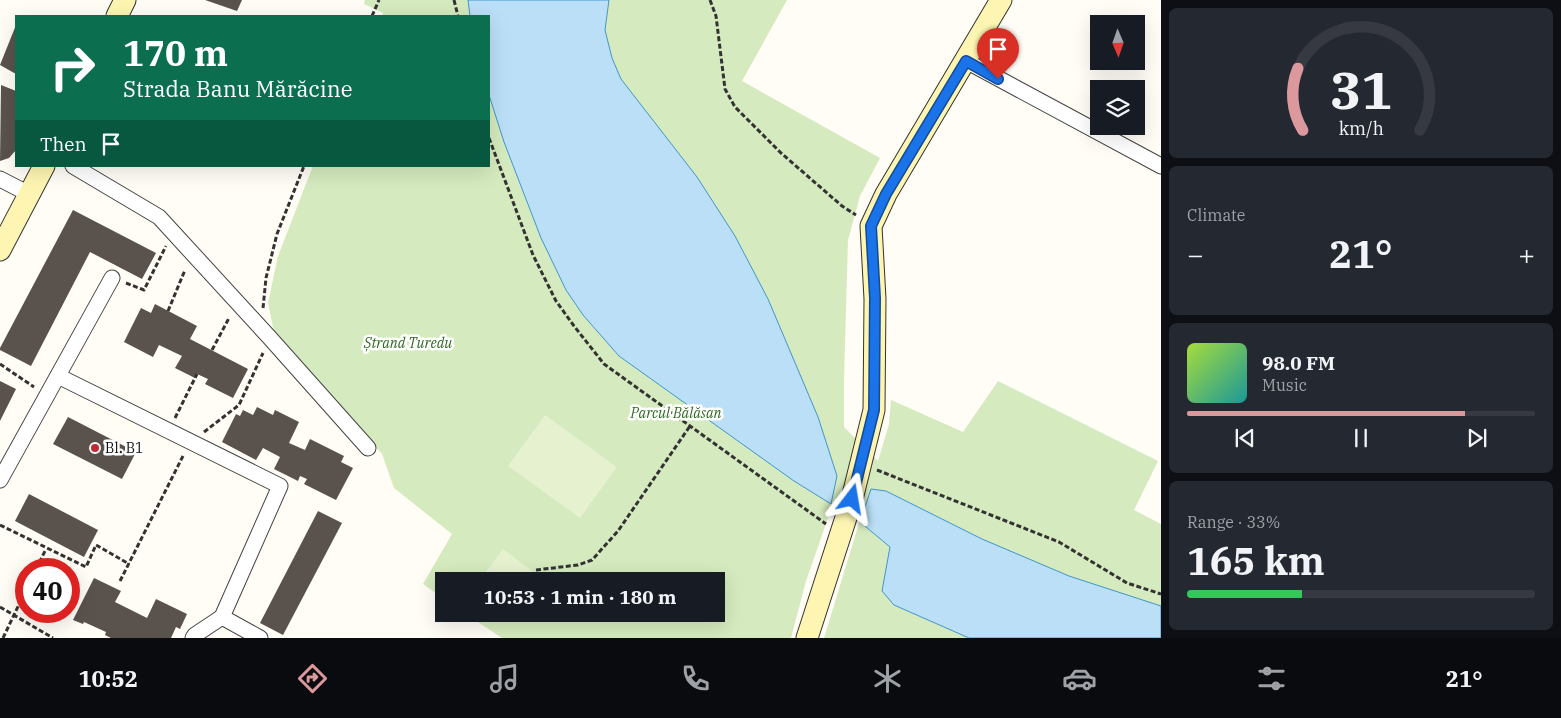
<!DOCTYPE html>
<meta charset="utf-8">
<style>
:root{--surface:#171b24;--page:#242831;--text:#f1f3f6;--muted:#9ea1a6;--line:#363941;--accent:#db989d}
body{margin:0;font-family:"IBM Plex Serif",serif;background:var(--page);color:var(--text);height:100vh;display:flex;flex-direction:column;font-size:19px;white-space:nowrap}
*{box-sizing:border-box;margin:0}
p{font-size:16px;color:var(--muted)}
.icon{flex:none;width:28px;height:28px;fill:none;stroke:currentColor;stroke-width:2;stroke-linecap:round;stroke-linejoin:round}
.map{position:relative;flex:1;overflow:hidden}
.side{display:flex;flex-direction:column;gap:8px;padding:8px;background:#0d0f14;width:400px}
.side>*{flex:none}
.banner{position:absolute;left:15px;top:15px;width:475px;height:152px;border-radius:0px;box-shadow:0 5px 20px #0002;background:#0b6e4f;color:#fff;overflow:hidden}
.needle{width:32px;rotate:178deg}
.buttons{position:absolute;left:1090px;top:15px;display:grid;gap:10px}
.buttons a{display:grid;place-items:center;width:55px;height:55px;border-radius:0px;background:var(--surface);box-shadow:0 5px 20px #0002;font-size:25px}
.speed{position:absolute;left:15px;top:558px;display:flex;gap:10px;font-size:25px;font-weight:700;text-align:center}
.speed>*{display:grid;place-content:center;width:65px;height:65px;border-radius:50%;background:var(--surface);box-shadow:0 5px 20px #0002;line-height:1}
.speed .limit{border:8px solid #d22;background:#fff;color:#111}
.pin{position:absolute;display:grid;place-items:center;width:42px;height:42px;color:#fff;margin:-51px -21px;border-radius:50% 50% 50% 0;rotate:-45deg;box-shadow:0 0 5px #0007}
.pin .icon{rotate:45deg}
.me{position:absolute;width:55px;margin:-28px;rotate:14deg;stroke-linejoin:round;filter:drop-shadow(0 0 4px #0008)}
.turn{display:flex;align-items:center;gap:18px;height:105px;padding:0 25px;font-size:22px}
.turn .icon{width:65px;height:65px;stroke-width:2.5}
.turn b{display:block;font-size:35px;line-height:42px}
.then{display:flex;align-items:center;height:48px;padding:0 25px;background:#0003;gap:10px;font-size:19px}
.big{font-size:38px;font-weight:700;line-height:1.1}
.side .card{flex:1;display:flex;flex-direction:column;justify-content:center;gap:8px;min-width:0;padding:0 18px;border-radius:8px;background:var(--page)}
.side .dial{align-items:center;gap:0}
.dial svg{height:130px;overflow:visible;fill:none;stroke:var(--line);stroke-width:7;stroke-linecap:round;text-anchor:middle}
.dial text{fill:var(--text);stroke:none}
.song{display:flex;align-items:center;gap:15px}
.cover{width:60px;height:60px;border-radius:8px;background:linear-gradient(135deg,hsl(80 70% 55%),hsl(180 70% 35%))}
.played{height:5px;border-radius:2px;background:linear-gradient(90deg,var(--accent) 80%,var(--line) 80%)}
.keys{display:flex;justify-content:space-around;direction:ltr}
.heat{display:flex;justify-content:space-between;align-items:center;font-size:28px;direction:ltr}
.charge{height:8px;border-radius:4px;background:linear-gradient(90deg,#34c759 33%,var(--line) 0)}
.trip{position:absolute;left:435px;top:572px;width:290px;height:50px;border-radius:0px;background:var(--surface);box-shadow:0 5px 20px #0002;font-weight:700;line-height:50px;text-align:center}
.dock{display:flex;height:80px;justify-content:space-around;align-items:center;background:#090b0e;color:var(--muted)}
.dock .icon{width:35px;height:35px}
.dock .on{color:var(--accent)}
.dock b{font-size:22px;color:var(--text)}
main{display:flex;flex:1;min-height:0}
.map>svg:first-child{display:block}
.green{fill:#d5eabe}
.pitch{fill:#e6f1d0}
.water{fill:#badff6;stroke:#4295cc}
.building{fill:#5a524d}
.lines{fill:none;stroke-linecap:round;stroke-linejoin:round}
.street-casing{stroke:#444;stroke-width:17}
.secondary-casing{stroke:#333;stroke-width:23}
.path{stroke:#333;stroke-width:3;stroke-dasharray:5 2.5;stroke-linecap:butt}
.street{stroke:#fff;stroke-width:15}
.secondary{stroke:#fdf5b1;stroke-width:21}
.route-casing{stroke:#114b97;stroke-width:12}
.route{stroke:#1a73e8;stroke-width:9}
.poi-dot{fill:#c12930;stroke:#fff;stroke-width:2}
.labels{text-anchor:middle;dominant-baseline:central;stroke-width:5;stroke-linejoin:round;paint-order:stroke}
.park-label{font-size:14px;font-style:italic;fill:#306921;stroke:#fff}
.poi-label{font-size:14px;fill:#111;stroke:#fff;text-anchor:start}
</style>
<main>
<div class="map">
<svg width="1161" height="638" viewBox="0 0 1161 638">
<rect width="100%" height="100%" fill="#fffdf5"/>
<path class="green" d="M365 0H787L742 81 880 158 860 196 848 240 844 379V427L878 461 889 424 891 400 963 432 998 381 1158 461 1134 510 1161 524V638H824L860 520 835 498 806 581 791 638H502L466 614H716V581H444V599L423 584 452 534 394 488 382 454 291 353 276 341 268 303 278 256 313 166H489V16H382L383 13 364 4Z"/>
<g class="pitch">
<path d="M545 415 617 467 580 518 508 466Z"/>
<path d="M503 549 545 581H487L482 577Z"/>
</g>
<g class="water">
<path d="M468 0H609L605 30 612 58 621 79 697 177 735 236 768 299 818 417 837 476 831 504 794 481 619 356 583 315 566 290 541 238 504 142 489 95V16H470Z"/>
<path d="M871 489 886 491 982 539 1069 576 1161 606V638H969L894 605 882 591 890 547 860 522Z"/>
</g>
<g class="building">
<path d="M205 0H242L237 11Z"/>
<path d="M16 25V74L0 65Z"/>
<path d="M1 85 16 91V137L15 140 16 150 9 158 0 161Z"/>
<path d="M73 210 156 253 142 279 90 252 31 366 0 350V348Z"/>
<path d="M155 304 197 326 190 339 248 369 233 398 205 384 208 379 197 374 195 378 175 368 182 356 159 345 153 357 124 342 141 308 151 313Z"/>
<path d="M0 381 16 389 0 421Z"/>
<path d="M257 407 273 415 275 410 299 422 289 443 305 450 310 439 344 456 341 462 353 468 336 500 304 484 307 479 300 476 298 481 274 469 280 457 263 448 256 460 222 442 236 414 240 416 243 410 253 415Z"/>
<path d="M68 417 136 452 122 479 53 444Z"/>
<path d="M29 494 98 530 84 557 15 521Z"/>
<path d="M318 511 342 523 283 635 260 623Z"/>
<path d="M94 578 121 591 115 602 147 618 156 599 187 614 180 629 176 627 171 638H111L105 635 106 632 84 622 83 624 73 620Z"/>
</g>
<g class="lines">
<g class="street-casing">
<g id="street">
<path d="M966 61 1161 166"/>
<path d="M73 166 159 217 270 338 368 448"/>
<path d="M0 179 29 194"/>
<path d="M58 376 280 486 222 617 195 635 193 638"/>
<path d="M0 480 112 278"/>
<path d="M222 617 260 638"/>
</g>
</g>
<g class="secondary-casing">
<g id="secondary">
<path d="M117 16 125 0"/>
<path d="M0 250 44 166"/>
<path d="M807 638 852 499 874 410 875 299 871 226 886 194 1001 0"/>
</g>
</g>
<g class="path">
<path d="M454 0 458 16"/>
<path d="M710 0 716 16 725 89 735 107 781 153 842 206 856 215"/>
<path d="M372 16 379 0"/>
<path d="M489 138 533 255 556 301 574 326 604 364 826 524"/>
<path d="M126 283 144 290 166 246"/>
<path d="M263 308 266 278 277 234 304 166"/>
<path d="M168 311 185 270"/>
<path d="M212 350 229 318"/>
<path d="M0 364 34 387"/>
<path d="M175 418 197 374"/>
<path d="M204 432 239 405 263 353"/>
<path d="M877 470 1059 542 1127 583 1161 594"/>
<path d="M0 525 86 567 96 545 129 564"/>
<path d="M36 569 46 549"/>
<path d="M536 570 578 565 592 560 618 531 690 426"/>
<path d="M120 581 184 454"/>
<path d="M0 607 53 638"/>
<path d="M3 638 26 590"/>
</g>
<use href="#street" class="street"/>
<use href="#secondary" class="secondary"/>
</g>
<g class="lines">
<g class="route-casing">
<path id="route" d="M852 499 874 410 875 298 871 226 886 194 966 61 998 79"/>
</g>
<use href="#route" class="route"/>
</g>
<circle class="poi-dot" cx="95" cy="448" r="5"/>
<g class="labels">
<g class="park-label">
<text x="408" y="343">Ștrand Turedu</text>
<text x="676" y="413">Parcul Bălăsan</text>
</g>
<g class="poi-label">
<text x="105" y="448">Bl. B1</text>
</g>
</g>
</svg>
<div class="buttons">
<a><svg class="needle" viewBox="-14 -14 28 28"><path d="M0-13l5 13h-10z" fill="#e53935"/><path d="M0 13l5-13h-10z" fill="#9ea1a6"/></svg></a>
<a><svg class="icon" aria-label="layers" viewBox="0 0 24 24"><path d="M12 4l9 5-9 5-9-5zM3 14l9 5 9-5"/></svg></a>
</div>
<div class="speed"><div class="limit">40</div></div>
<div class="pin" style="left:998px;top:79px;background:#d93025"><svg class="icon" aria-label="arrive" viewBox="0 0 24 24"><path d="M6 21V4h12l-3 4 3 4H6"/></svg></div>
<svg class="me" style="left:852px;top:499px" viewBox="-20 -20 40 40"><path d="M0-17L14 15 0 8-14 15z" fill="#1a73e8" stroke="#fff" stroke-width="4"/></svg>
<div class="trip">10:53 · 1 min · 180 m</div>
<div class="banner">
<div class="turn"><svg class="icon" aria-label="right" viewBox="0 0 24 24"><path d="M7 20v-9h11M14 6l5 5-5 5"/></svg><div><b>170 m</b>Strada Banu Mărăcine</div></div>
<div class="then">Then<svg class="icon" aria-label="arrive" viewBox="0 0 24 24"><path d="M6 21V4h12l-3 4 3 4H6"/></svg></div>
</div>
</div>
<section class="side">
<div class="card dial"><svg viewBox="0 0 100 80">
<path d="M14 69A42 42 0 1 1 86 69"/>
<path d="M14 69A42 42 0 0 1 11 31" stroke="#db989d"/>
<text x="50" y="56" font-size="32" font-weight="700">31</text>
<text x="50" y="72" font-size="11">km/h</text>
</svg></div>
<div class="card"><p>Climate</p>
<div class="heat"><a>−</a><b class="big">21°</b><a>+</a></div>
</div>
<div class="card">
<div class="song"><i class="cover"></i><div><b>98.0 FM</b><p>Music</p></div></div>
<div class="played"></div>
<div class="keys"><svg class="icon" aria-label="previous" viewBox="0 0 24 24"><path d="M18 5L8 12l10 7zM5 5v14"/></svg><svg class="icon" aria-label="pause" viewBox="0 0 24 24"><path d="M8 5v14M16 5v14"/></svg><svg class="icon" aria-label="next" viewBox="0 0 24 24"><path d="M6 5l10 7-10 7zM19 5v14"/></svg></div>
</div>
<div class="card"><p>Range · 33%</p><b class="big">165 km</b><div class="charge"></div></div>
</section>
</main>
<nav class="dock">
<b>10:52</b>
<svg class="icon on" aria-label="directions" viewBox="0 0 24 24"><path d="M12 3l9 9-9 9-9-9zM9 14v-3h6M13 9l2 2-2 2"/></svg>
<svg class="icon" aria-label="music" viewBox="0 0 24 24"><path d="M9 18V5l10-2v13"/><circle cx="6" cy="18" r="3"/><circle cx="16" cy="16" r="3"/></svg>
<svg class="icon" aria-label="phone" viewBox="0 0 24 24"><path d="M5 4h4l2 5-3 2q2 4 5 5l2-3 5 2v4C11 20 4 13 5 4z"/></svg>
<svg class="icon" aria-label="climate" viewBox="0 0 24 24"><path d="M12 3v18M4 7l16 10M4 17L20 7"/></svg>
<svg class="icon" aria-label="car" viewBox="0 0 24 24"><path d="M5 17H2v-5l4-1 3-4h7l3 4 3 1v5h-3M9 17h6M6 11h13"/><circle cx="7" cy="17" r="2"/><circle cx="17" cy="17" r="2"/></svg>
<svg class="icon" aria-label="filters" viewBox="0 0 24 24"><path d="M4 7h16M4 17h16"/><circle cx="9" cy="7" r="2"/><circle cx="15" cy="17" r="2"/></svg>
<b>21°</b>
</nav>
